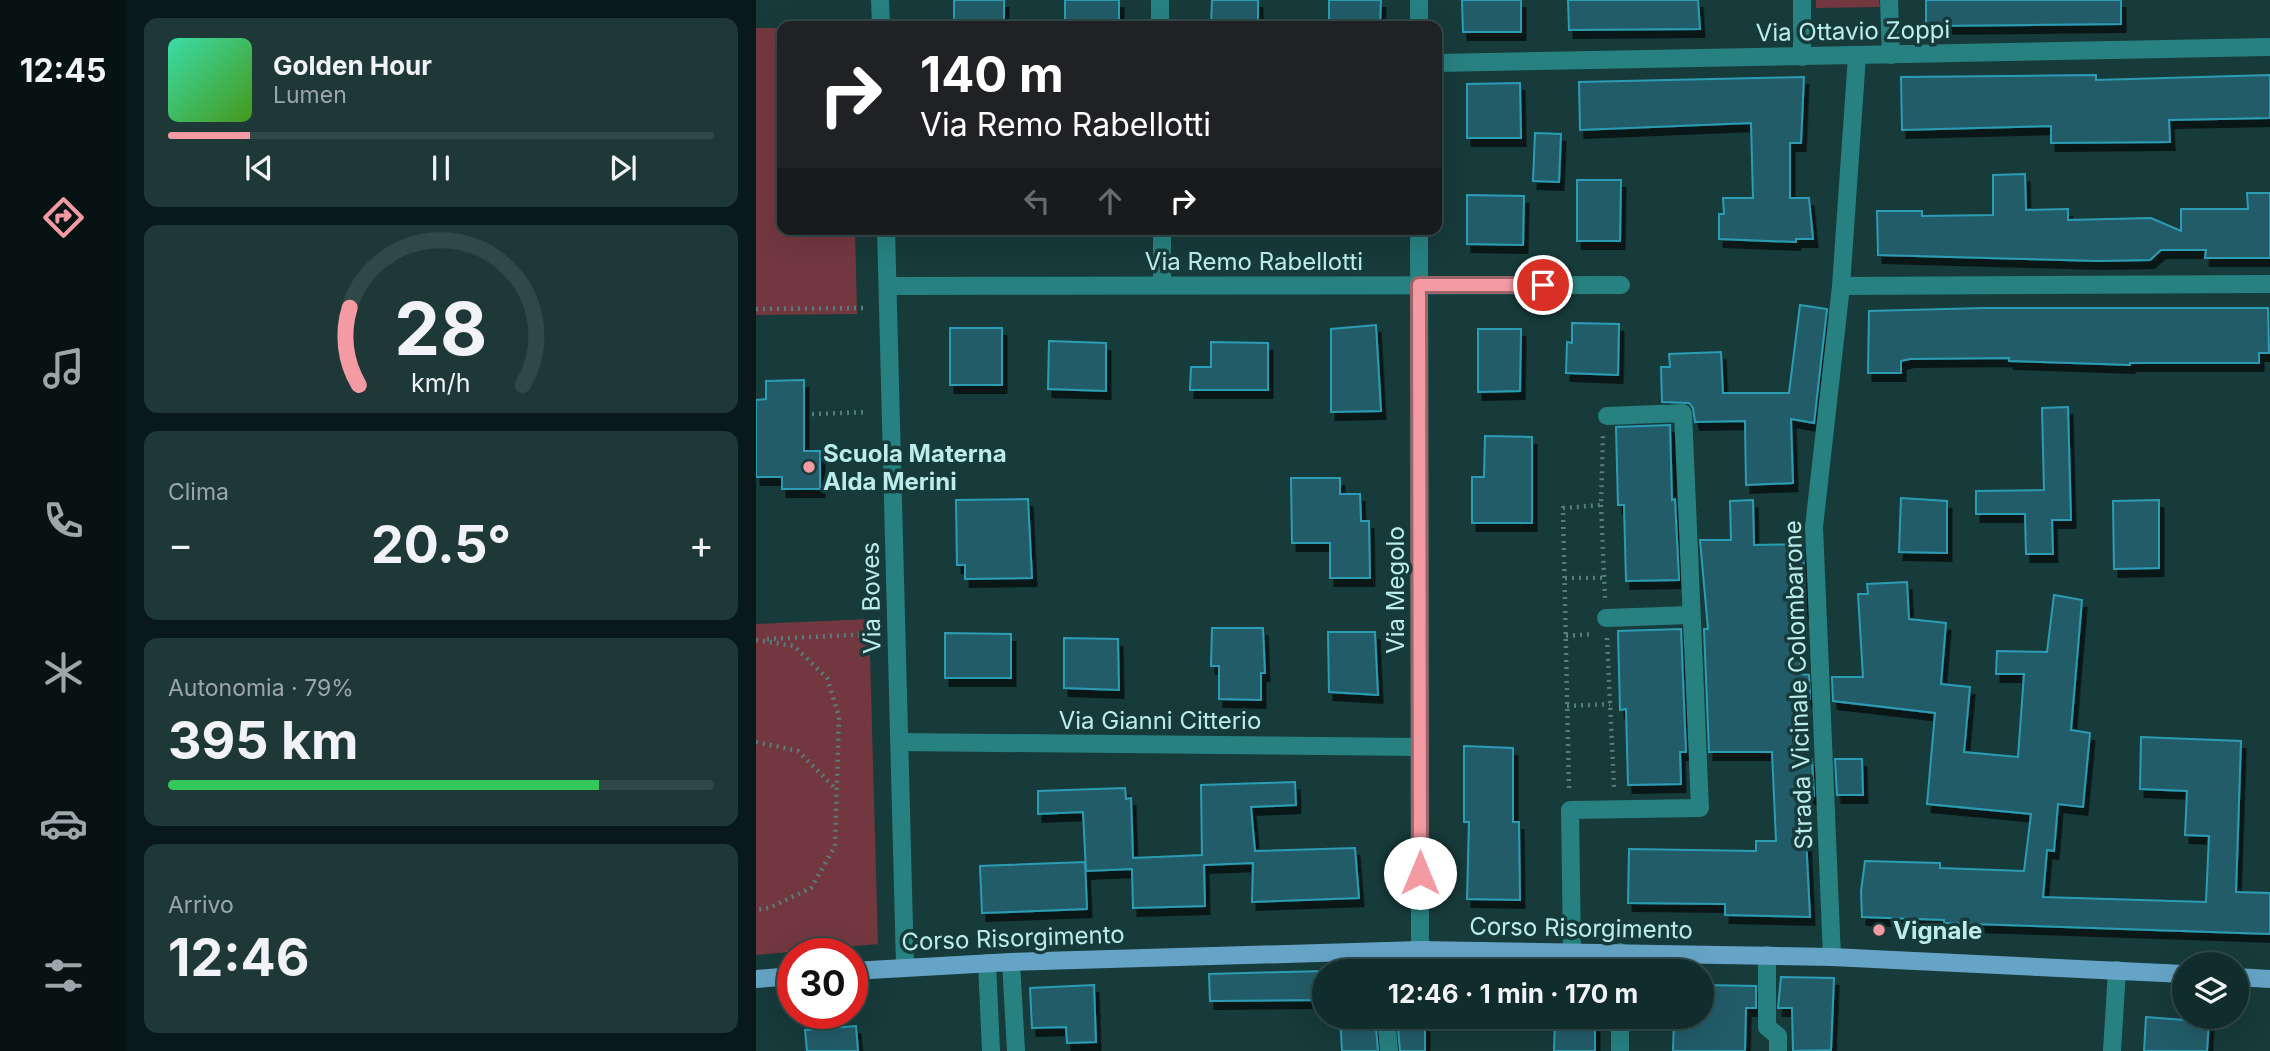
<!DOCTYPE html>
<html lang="it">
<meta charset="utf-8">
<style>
:root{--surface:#112c2c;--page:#1e3838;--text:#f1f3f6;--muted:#9ca7a9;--line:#304848;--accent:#f49aa2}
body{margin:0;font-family:Inter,sans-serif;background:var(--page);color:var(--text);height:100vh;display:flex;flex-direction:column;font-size:26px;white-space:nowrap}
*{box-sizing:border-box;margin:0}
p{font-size:23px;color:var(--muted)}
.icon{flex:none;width:38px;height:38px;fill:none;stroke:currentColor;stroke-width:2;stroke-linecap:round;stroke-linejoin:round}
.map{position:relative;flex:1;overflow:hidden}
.panel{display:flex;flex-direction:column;gap:18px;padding:18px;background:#091818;width:630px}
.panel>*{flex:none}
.hud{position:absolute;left:21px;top:21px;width:665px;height:214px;border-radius:14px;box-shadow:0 7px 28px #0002,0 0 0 2px var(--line);background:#202124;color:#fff;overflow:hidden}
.tools{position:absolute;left:1416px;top:952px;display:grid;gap:14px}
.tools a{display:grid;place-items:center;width:77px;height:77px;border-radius:50%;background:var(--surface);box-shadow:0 7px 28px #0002,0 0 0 2px var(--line);font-size:35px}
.speed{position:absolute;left:21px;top:938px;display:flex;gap:14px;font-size:35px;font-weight:700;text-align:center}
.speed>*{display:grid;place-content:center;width:91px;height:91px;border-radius:50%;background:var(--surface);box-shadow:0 7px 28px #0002,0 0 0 2px var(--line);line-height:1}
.speed .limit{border:10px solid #d22;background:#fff;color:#111}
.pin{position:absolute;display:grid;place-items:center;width:60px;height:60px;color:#fff;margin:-30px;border:4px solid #fff;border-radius:50%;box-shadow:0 2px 7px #0007}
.me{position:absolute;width:77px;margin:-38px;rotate:0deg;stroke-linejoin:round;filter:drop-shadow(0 0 5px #0008)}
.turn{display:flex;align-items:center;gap:24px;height:147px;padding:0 28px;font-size:32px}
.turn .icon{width:91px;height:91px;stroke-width:2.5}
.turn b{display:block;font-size:49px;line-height:60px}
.lanes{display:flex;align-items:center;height:66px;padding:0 28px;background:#0003;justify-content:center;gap:35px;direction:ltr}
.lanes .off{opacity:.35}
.big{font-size:52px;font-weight:700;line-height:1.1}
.panel .card{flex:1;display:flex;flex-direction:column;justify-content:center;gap:10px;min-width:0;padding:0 24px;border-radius:14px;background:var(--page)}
.panel .dial{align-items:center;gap:0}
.dial svg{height:182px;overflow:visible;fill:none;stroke:var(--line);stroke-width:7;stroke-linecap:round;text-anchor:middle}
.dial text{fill:var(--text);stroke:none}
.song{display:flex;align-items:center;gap:21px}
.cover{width:84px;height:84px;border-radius:10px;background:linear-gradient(135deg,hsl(160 70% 55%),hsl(100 70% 35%))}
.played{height:7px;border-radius:4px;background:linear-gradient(90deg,var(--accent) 15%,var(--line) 15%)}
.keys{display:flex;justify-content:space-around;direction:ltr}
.heat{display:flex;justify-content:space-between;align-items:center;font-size:38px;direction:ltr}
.charge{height:10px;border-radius:5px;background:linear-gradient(90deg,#34c759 79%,var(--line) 0)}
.trip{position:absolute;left:556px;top:959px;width:402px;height:70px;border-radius:35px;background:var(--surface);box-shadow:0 7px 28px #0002,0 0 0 2px var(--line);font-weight:700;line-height:70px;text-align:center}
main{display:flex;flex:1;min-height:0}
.dock{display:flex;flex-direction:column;width:126px;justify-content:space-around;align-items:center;background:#071212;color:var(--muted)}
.dock .icon{width:49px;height:49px}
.dock .selected{color:var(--accent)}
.dock b{font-size:32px;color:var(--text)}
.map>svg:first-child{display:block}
.green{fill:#73383f}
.building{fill:#235b68;stroke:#2c9db4;stroke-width:2;filter:url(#shadow)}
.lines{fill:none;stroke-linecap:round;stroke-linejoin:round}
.path{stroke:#557e7d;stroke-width:4.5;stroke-dasharray:2 5;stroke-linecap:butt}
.minor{stroke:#278180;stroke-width:18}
.major{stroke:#65a4c6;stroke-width:18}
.route-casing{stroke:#9f6469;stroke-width:18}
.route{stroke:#f49aa2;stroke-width:12}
.poi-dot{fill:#f49aa2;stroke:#173a3a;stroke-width:2.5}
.labels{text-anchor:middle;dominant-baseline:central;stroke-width:7;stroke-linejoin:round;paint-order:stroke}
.street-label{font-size:24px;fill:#bbedec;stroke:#173a3a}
.poi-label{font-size:24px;font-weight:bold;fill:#bbedec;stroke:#173a3a;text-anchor:start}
</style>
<main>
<nav class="dock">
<b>12:45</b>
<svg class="icon selected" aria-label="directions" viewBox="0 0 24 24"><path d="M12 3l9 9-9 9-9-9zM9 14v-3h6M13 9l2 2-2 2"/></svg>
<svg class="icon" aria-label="music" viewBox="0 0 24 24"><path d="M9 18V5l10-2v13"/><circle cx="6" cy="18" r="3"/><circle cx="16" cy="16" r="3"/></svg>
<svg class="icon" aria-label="phone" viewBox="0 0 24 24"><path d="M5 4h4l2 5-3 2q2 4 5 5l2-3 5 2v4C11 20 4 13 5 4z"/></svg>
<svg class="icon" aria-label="climate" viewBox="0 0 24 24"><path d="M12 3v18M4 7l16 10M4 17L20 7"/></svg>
<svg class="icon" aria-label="car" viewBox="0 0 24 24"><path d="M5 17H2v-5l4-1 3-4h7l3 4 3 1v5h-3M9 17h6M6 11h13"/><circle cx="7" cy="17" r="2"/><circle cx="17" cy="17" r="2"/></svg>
<svg class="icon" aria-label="filters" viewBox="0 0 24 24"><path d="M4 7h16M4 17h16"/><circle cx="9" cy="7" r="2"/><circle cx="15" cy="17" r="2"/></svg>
</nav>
<section class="panel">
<div class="card">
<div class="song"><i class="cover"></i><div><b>Golden Hour</b><p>Lumen</p></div></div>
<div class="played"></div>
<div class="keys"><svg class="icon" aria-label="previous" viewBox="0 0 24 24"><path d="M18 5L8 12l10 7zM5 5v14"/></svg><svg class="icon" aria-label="pause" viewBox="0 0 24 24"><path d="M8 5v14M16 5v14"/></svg><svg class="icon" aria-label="next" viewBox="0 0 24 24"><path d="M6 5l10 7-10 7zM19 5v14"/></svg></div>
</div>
<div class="card dial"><svg viewBox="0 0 100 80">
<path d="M14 69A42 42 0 1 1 86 69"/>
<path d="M14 69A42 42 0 0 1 10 35" stroke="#f49aa2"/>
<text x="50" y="56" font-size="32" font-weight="700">28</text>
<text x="50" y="72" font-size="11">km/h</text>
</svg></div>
<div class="card"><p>Clima</p>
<div class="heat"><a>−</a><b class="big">20.5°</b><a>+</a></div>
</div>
<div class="card"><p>Autonomia · 79%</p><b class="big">395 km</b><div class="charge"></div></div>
<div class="card"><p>Arrivo</p><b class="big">12:46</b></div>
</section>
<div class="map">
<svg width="1514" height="1051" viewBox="0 0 1514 1051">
<defs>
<filter id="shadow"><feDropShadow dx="4.5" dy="8" stdDeviation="0" flood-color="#0009"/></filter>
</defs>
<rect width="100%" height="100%" fill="#173a3a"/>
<g class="green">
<path d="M1060 0H1123L1124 7 1060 8Z"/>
<path d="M0 28H26V229H99L101 314 0 315Z"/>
<path d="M113 619 122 944 0 955V624Z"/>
</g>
<g class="building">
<rect x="198" y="0" width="50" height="26"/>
<rect x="309" y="0" width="54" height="26"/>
<path d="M456 0H502V26H455Z"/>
<path d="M573 0H625L624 26H573Z"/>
<path d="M706 0H765V32H707Z"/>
<path d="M812 0H942L944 29 813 30Z"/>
<path d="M1170 0H1365V24L1170 26Z"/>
<path d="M1340 75V80L1514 75V118L1413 120 1414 142 1295 143V126L1146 130 1145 77Z"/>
<path d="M1048 77 1045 143H1034V198H1053L1057 239H1040V242L963 239V214H968L967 198H997L995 123 824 130 823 82Z"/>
<path d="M764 83 765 138H711V84Z"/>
<path d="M779 133 805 134 803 182 777 181Z"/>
<path d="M1269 174 1270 210 1312 209V220L1395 218 1425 231V209H1492L1491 193H1514V258H1449L1450 250H1405L1394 260 1342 261 1122 255 1121 211H1166V216L1237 215V175Z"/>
<path d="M821 180H865L864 241H821Z"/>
<path d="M711 195 768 196 767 245 711 244Z"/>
<path d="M1044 305 1071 309 1058 423 1035 419 1037 483 990 485 989 421 939 422 937 408 933 403 906 402 905 367H914L913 354 965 352 967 393H1033Z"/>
<path d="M1228 308H1512L1513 353H1503V363H1374V365L1253 361V358L1154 359 1145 361V373H1112L1113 311Z"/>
<path d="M816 323 863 324 862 375 810 373 811 342 816 343Z"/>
<path d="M620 325 625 411 575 412V329Z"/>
<rect x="194" y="328" width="52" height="57"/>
<path d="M722 329H765L764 391 722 392Z"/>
<path d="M293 341 350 343V391L292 389Z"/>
<path d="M455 342 512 343V390H434L435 367H455Z"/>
<path d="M48 380V451H64V489H26V477H0V400L10 399V381Z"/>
<path d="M1312 407 1315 520H1296L1297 554H1270L1269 514H1220V491L1288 490 1286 408Z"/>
<path d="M914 425 916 500 919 499 923 580 870 581 868 505H862L860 427Z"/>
<path d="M729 436 776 437V523H716V477H728Z"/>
<path d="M535 478H584V494H604L605 521H613L614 578H574V543H536Z"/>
<path d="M1145 498 1191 501V553L1143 552Z"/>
<path d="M272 499 276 578 209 579V565H201L200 500Z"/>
<path d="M997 500 998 545 1047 544 1049 611H1044V660L1045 674 1053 675 1054 699 1045 698V759H1056L1058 796H1048L1054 917 969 915V904L872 903 873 849 1000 851V841H1020L1016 752H953L948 629H952L944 540H975L974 501Z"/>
<path d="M1403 500V568L1358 569 1357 501Z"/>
<path d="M1151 582 1153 619 1190 623 1185 684 1214 687 1208 752 1262 757 1268 674H1240L1241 651 1291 652 1298 595 1326 600 1315 730 1334 733 1327 807 1302 804 1298 851 1291 850 1287 897 1450 902 1453 836 1429 835 1431 791 1384 789 1385 737 1485 741 1480 892 1514 893V934L1188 923V920L1106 917 1105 891 1109 861 1184 863V868L1268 871 1275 814 1171 804 1179 713 1077 701 1076 677H1107L1102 594H1112L1111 584Z"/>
<path d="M456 628H507L509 673H505V700L463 699V666H455Z"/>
<path d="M925 629 930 752H924L925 784 872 785 870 709 864 710 862 631Z"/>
<path d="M572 632H619L622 695 573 692Z"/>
<path d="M189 633 255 634V678H189Z"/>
<path d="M308 638 362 639 363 690 308 688Z"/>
<path d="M708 746 757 748V822H763L764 900 711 899 713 822H708Z"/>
<path d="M1079 759H1106L1107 795H1081Z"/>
<path d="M539 782 540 805 495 807 499 851 599 848 603 898 496 902 497 863 448 865 449 906 377 908 376 869 330 871 327 812 282 814V791L369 788 370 799 375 798 377 858 446 855 445 785Z"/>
<path d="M329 862 331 909 226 913 224 866Z"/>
<path d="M569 971V1000L454 1001 453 974Z"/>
<path d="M1025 977 1078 978 1075 1050 1037 1051 1036 1008H1022Z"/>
<path d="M338 985 340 1042 311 1043 310 1027 276 1028 274 988Z"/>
<path d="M950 985 1000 986V1008H990L989 1051H917L918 1017H947Z"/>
<path d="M584 1017H619L622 1051H586Z"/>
<path d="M641 1017H669V1051H644Z"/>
<path d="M799 1017H839V1051H798Z"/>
<path d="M1390 1017 1453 1022 1451 1051H1388Z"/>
<path d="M100 1026 102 1051H51L49 1030Z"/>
</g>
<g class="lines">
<g class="path">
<path d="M0 309 109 308"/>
<path d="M56 414 112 412"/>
<path d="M845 505 849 598"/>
<path d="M809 578H848"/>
<path d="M810 636 836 634"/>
<path d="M851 638 858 787"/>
<path d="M11 639 118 634"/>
<path d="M0 640 38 646 71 678 83 717 79 846 55 888 13 908 0 910"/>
<path d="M811 706 854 704"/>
<path d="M0 742 42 751 80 789"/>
<path d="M813 788 807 508 845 505 847 436"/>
</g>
<g class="minor">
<path d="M124 0 125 26"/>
<path d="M404 0V26"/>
<path d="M663 0V26"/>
<path d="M1046 0V57"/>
<path d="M1133 0 1135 55"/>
<path d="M681 63 1514 47"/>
<path d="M130 229 149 966"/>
<path d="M406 229V285"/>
<path d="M663 229 664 950"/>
<path d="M132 286 865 285"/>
<path d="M1085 286 1514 284"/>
<path d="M850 618 934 615"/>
<path d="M143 742 664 747"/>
<path d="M626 951 627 971"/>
<path d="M816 951 814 810 944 808 927 413 851 416"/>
<path d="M1011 955V1027L1022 1036V1051"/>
<path d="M1076 957 1058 527 1085 286 1101 56"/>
<path d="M255 962 260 1051"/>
<path d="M231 963 235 1051"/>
<path d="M864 971V952"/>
<path d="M630 1017 633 1051"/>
<path d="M864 1051V1017"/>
<path d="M1356 1051 1361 970"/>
</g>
<g class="major">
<path d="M96 971 255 962 664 950 1076 957 1428 974"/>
<path d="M1480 977 1514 979"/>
<path d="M0 979 37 976"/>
</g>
</g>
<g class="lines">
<g class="route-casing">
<path id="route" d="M664 873 663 285H787"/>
</g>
<use href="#route" class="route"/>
</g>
<g class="poi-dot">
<circle cx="53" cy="467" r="7"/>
<circle cx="1123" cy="930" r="7"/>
</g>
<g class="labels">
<g class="street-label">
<text transform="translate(1097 31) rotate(-1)">Via Ottavio Zoppi</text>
<text x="498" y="261">Via Remo Rabellotti</text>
<text transform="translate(639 590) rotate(-90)">Via Megolo</text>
<text transform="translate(115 598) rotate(-91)">Via Boves</text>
<text transform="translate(1042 685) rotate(-92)">Strada Vicinale Colombarone</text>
<text x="404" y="720">Via Gianni Citterio</text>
<text transform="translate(825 928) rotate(1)">Corso Risorgimento</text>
<text transform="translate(257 938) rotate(-2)">Corso Risorgimento</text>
</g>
<g class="poi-label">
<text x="67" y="453">Scuola Materna<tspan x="67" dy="28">Alda Merini</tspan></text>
<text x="1137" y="930">Vignale</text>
</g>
</g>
</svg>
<div class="tools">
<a><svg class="icon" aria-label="layers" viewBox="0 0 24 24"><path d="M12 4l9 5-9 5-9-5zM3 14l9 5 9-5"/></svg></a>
</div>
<div class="speed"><div class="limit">30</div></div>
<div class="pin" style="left:787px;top:285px;background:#d93025"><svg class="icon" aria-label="arrive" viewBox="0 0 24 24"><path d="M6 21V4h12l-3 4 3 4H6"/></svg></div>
<svg class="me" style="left:664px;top:873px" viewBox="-20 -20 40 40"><circle r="19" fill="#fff"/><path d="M0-13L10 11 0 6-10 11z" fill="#f49aa2"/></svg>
<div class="trip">12:46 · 1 min · 170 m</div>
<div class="hud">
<div class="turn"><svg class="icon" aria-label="right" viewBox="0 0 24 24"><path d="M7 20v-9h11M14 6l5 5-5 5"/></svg><div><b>140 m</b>Via Remo Rabellotti</div></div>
<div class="lanes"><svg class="icon off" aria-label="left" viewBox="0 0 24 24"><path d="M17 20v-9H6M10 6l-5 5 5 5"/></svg><svg class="icon off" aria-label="ahead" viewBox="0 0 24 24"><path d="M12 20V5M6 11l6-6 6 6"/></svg><svg class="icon" aria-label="right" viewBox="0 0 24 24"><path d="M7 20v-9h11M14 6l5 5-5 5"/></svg></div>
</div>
</div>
</main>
